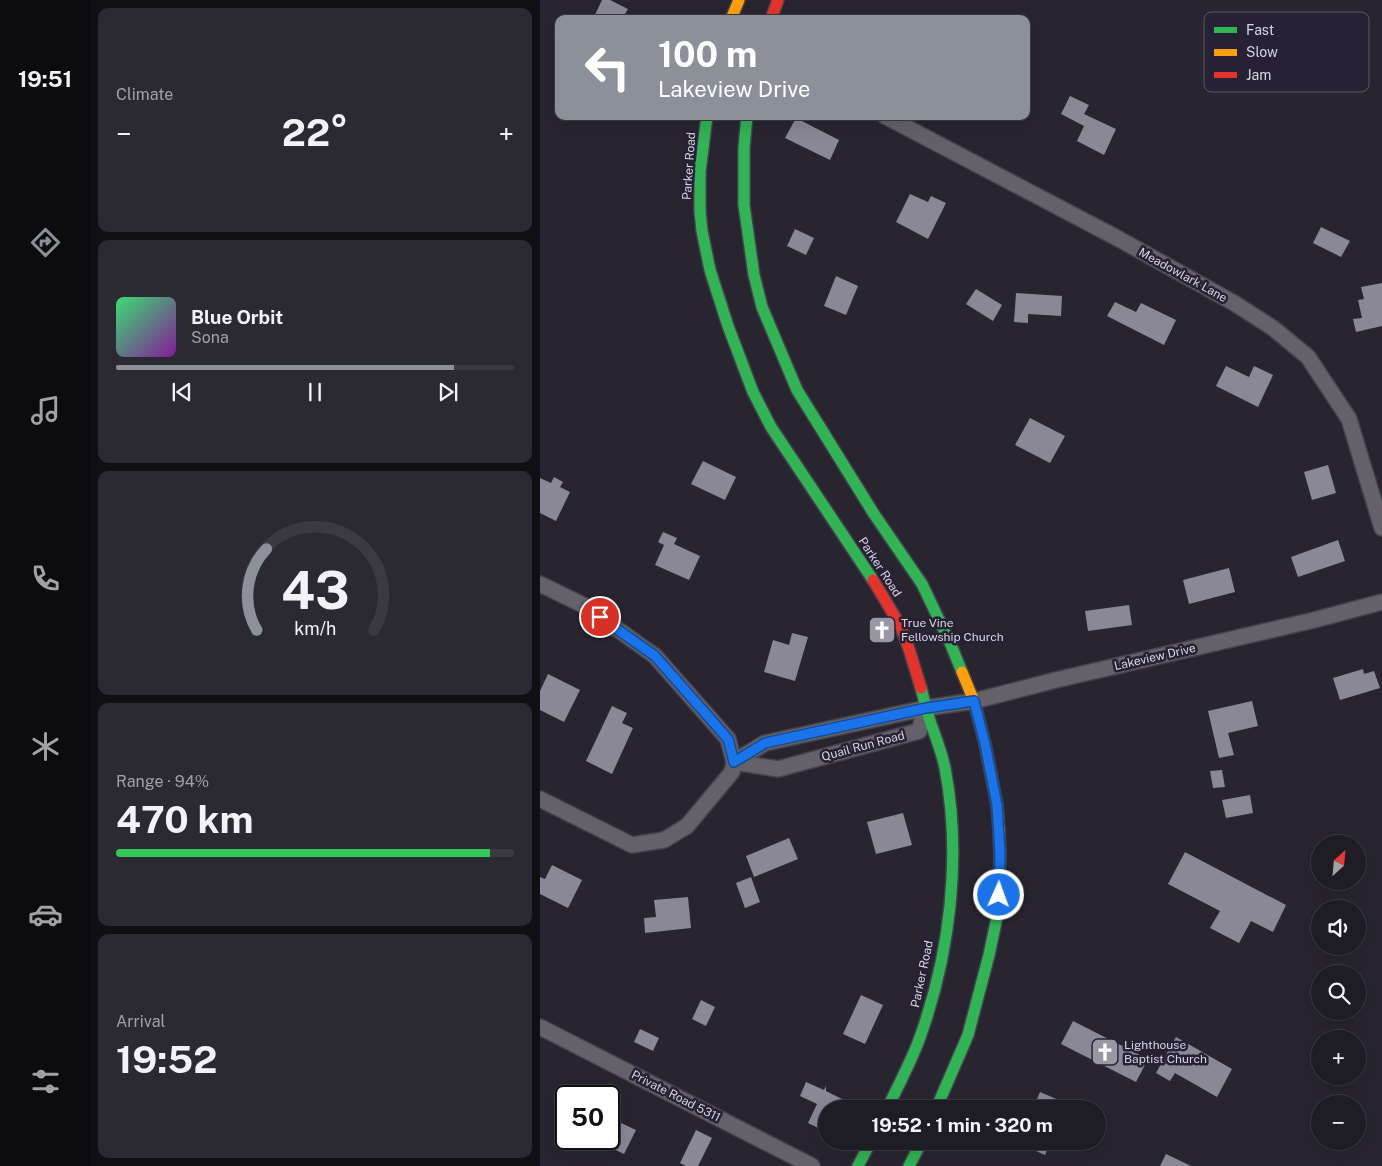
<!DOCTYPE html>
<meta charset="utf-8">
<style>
:root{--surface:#1e1c24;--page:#2b2931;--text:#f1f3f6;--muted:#a1a1a6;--line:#3c3a41;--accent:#8c9099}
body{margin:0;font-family:"Public Sans",sans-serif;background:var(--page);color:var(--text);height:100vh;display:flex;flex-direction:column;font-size:19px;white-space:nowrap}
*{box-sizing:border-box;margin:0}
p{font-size:16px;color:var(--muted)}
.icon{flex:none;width:28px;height:28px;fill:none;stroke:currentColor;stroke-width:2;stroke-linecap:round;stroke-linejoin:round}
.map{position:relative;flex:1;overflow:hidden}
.sheet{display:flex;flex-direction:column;gap:8px;padding:8px;background:#100f14;width:450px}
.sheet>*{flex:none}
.guide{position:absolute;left:15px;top:15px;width:475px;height:105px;border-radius:10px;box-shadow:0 5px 20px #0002,0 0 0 1px var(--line);background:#8c9099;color:#fff;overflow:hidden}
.needle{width:32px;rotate:26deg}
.fabs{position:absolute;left:771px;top:835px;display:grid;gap:10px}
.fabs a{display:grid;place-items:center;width:55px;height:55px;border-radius:50%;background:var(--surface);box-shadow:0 5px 20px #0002,0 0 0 1px var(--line);font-size:25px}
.speed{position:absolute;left:15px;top:1085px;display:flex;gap:10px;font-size:25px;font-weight:700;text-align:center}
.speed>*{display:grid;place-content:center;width:65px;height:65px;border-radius:50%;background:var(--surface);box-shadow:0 5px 20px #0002,0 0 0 1px var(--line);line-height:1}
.speed .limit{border:2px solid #111;border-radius:8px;background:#fff;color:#111}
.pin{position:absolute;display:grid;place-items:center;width:42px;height:42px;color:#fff;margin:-21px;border:2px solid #fff;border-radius:50%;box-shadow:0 1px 5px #0007}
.me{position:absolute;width:55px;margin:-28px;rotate:2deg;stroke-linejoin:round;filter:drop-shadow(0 0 4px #0008)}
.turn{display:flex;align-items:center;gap:18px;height:105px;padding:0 20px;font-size:22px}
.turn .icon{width:65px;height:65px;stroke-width:2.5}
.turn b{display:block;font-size:35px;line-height:42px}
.big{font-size:38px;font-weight:700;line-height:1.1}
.sheet .card{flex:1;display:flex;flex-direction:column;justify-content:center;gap:8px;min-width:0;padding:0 18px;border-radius:10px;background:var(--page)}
.sheet .dial{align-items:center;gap:0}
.dial svg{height:130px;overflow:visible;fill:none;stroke:var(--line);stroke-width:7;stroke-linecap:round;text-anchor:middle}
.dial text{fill:var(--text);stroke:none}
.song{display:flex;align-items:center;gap:15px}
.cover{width:60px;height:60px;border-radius:8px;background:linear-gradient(135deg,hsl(140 70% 55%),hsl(290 70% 35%))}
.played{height:5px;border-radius:2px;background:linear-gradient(90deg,var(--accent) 85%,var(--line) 85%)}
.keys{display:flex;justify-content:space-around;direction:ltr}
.heat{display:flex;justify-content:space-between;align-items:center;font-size:28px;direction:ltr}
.charge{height:8px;border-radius:4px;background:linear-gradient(90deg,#34c759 94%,var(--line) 0)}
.trip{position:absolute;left:278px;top:1100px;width:288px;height:50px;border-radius:25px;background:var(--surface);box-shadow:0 5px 20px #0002,0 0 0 1px var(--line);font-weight:700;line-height:50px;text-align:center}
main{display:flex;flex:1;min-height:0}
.dock{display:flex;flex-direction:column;width:90px;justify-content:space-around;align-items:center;background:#0c0b0e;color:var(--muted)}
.dock .icon{width:35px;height:35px}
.dock .on{color:var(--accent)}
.dock b{font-size:22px;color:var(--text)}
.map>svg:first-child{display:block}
.building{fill:#8a8797}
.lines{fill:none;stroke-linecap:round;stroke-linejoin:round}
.street-casing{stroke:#45424b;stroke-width:18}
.fast-casing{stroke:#45424b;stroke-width:14}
.slow-casing{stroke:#45424b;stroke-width:14}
.jam-casing{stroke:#45424b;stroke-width:14}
.street{stroke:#64616a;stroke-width:15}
.fast{stroke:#30b455;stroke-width:11}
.slow{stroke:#ff9f0a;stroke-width:11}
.jam{stroke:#e5322d;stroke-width:11}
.route-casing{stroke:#114b97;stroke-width:12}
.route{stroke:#1a73e8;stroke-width:9}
.labels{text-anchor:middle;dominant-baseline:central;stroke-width:5;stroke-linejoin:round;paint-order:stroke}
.street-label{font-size:12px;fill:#d8d5e2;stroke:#262134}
.poi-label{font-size:12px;fill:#d8d5e2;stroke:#262134;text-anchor:start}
.key{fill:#262134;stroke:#5b5768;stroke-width:1}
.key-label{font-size:14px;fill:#d8d5e2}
</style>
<main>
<nav class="dock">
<b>19:51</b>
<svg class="icon on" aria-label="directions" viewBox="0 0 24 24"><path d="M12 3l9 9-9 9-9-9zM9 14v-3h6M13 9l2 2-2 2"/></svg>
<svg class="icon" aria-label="music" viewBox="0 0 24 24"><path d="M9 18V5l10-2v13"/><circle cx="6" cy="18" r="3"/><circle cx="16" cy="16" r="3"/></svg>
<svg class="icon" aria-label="phone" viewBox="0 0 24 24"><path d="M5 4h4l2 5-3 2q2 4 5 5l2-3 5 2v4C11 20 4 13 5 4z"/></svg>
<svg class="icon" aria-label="climate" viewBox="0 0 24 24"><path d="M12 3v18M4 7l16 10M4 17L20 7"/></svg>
<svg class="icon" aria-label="car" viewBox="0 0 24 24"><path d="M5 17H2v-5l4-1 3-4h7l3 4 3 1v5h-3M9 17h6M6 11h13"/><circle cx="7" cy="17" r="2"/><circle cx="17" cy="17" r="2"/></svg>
<svg class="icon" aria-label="filters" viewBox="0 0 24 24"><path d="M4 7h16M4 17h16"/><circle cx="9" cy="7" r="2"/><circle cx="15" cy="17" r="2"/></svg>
</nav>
<section class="sheet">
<div class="card"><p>Climate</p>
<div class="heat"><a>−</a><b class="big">22°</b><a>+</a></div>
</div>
<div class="card">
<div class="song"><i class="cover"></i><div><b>Blue Orbit</b><p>Sona</p></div></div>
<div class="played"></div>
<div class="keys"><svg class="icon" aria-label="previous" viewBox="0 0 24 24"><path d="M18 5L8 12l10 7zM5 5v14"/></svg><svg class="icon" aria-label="pause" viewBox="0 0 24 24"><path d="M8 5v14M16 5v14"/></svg><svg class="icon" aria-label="next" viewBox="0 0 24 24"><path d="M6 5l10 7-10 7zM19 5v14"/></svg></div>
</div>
<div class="card dial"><svg viewBox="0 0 100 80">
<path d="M14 69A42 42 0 1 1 86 69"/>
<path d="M14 69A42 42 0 0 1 20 19" stroke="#8c9099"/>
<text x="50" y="56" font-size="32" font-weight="700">43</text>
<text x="50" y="72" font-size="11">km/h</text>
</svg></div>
<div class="card"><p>Range · 94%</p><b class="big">470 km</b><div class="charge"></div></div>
<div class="card"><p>Arrival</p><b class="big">19:52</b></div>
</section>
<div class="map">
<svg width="842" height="1166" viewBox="0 0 842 1166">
<rect width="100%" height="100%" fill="#282530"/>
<g class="building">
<path d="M62 0H70L88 9 82 19H53Z"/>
<path d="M530 96 549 105 544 114 576 129 564 155 537 141 544 126 521 114Z"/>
<path d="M256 118 299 140 290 160 245 138Z"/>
<path d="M370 194 388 202 391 196 406 203 388 239 356 222Z"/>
<path d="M781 227 810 241 801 257 773 243Z"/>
<path d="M255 229 274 238 266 255 247 246Z"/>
<path d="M296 276 318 286 306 315 284 306Z"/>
<path d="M842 283V326L816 332 813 319 822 318 818 300 824 299 821 287Z"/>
<path d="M436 289 462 305 453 321 426 304Z"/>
<path d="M476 293 522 296 521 316 488 314V323L474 322Z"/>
<path d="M575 302 596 312 601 303 636 320 624 345 567 316Z"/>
<path d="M686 366 709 377 714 366 733 375 718 407 676 386Z"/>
<path d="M490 418 525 436 510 463 475 445Z"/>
<path d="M163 461 196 477 185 500 151 484Z"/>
<path d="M788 465 796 493 772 500 764 472Z"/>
<path d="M14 477 23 482 20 487 30 492 16 521 0 513V478L11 483Z"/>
<path d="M123 532 137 538 134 544 160 556 149 580 115 565 124 545 118 542Z"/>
<path d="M798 540 805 561 758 577 751 557Z"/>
<path d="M689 568 695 592 649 604 643 580Z"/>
<path d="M589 605 592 625 548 631 545 611Z"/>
<path d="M252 633 268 637 255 681 224 672 233 640 249 645Z"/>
<path d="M823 669 824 674 834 671 840 688 800 700 793 678Z"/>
<path d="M8 674 40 690 24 722 0 710V691Z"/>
<path d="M712 701 718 726 688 733 694 755 679 758 668 711Z"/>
<path d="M72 706 87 713 82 723 93 728 72 774 46 761Z"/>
<path d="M682 770 685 787 673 788 670 771Z"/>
<path d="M710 795 713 813 686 818 682 800Z"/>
<path d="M363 813 372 845 336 854 327 822Z"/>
<path d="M249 838 258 859 214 877 206 856Z"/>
<path d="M645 852 746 905 733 932 711 921 699 943 670 928 680 911 628 884Z"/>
<path d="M12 865 42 880 28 908 0 894V877L5 879Z"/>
<path d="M211 877 220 902 205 908 196 883Z"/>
<path d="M148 897 151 928 105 933 104 918 116 917 114 900Z"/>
<path d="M321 995 343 1005 325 1044 303 1034Z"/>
<path d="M161 1000 175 1007 166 1026 152 1019Z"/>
<path d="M533 1021 608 1059 596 1082 521 1044Z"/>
<path d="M100 1029 119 1038 113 1051 94 1042Z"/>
<path d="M636 1037 692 1069 677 1097 635 1073 630 1081 616 1073Z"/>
<path d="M266 1082 284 1090 286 1086V1091L304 1100 300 1109H286V1132L268 1123 277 1104 260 1096Z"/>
<path d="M500 1092 540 1109H493Z"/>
<path d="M79 1122 96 1130 84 1154 67 1146Z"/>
<path d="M156 1130 172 1138 158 1166H146L140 1163Z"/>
<path d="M473 1141H511L505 1155Z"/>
<path d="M626 1154 651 1166H620Z"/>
</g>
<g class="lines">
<g class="street-casing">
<g id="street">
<path d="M345 116 579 239 694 303 733 328 768 357 809 419 842 528"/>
<path d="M0 584 45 606 115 656 188 739 194 762 192 772 147 826 124 840 92 845 0 799"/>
<path d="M194 762 225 743 386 708 434 701 516 680 774 620 842 602"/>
<path d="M194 762 238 769 379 731 386 708"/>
<path d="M0 1027 272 1166"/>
</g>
</g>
<g class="fast-casing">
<g id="fast">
<path d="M167 116 160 172V211L162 231 170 270 188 326 213 392 231 427 333 580"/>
<path d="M207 116 204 148V205L214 275 222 307 257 390 334 514 382 584 411 645 422 672"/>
<path d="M347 1109C358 1086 370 1064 379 1040 410 955 422 857 405 768 402 753 396 738 391 724 387 712 384 700 381 688"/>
<path d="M396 1109 428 1035 449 955 456 922 459 895 460 854 459 830"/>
<path d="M318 1166 331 1141"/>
<path d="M369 1166 382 1141"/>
</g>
</g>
<g class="slow-casing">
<g id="slow">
<path d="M191 19 199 0"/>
<path d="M422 672 434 701 445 744 457 805 459 830"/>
</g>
</g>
<g class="jam-casing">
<g id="jam">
<path d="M231 19 238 0"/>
<path d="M333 580 361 627 369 649 381 688"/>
</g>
</g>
<use href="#street" class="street"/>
<use href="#fast" class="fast"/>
<use href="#slow" class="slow"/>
<use href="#jam" class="jam"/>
</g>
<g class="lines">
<g class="route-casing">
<path id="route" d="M60 617 115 656 188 739 194 762 225 743 386 708 434 701 445 744 457 805 460 854 459 895"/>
</g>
<use href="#route" class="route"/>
</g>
<defs>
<g id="church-square" transform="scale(1.4375)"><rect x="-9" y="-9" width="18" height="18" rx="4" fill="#9a97a4" stroke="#262134"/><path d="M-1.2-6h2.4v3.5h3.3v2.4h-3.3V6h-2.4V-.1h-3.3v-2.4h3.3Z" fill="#fff"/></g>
</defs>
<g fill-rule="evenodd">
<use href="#church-square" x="342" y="630"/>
<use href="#church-square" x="565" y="1052"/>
</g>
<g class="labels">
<g class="street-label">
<text transform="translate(149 166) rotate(-86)">Parker Road</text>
<text transform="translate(643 275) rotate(29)">Meadowlark Lane</text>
<text transform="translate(340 567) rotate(57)">Parker Road</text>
<text transform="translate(615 657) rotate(-13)">Lakeview Drive</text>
<text transform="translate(323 746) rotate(-15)">Quail Run Road</text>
<text transform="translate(382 974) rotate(-78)">Parker Road</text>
<text transform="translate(136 1096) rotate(27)">Private Road 5311</text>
</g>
<g class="poi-label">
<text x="361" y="623">True Vine<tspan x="361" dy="14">Fellowship Church</tspan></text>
<text x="584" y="1045">Lighthouse<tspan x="584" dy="14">Baptist Church</tspan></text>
</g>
</g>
<rect x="664" y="12" width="165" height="80" rx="8" class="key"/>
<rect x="674" y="27" width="23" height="6" fill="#30b455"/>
<rect x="674" y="49" width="23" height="7" fill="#ff9f0a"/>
<rect x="674" y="72" width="23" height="6" fill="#e5322d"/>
<g class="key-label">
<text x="706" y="35">Fast</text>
<text x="706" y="57">Slow</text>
<text x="706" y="80">Jam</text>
</g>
</svg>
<div class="fabs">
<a><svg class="needle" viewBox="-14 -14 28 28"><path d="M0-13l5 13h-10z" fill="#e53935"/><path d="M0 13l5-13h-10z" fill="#a1a1a6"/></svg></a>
<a><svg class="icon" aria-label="sound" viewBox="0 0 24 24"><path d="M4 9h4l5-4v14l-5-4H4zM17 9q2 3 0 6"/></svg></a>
<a><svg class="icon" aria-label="search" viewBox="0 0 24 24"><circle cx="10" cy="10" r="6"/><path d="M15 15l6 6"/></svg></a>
<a>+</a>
<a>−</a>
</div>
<div class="speed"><div class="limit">50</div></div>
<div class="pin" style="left:60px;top:617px;background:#d93025"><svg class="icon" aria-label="arrive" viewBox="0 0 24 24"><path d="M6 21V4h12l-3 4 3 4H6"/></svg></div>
<svg class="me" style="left:459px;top:895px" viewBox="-20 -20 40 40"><circle r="17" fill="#1a73e8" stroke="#fff" stroke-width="3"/><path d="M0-11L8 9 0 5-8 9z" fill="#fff"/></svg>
<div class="trip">19:52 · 1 min · 320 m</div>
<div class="guide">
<div class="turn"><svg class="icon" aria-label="left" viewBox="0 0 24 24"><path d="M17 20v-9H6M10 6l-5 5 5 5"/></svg><div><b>100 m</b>Lakeview Drive</div></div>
</div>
</div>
</main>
